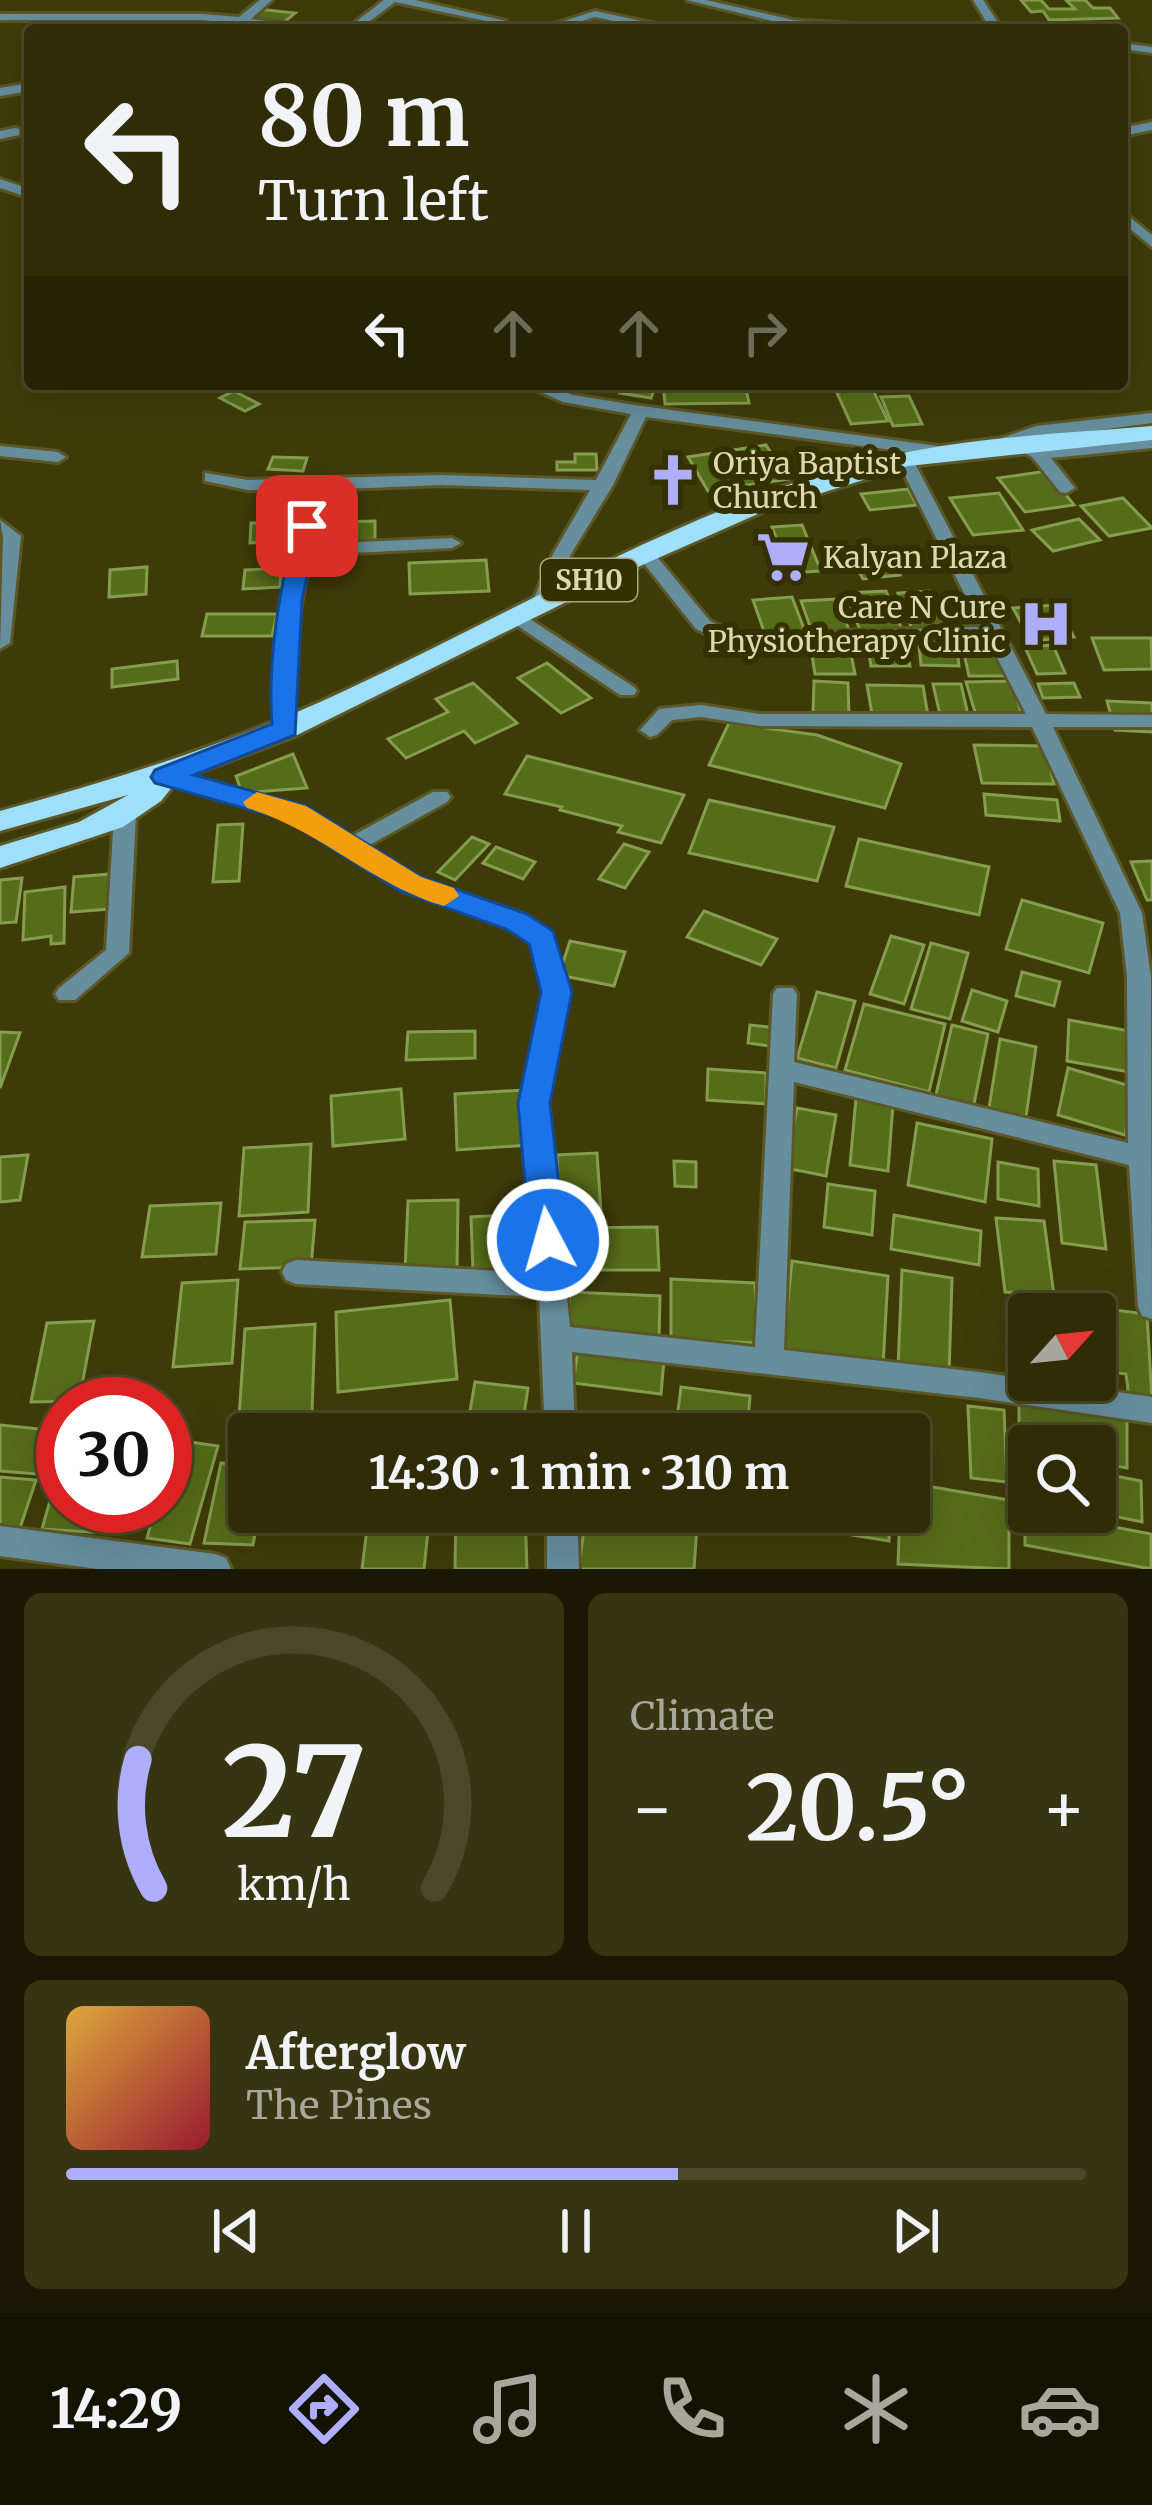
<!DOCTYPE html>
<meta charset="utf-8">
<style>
:root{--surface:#2f2c07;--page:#373411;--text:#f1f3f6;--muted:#a7a79b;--line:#4a4828;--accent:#afaefa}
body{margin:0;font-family:Merriweather,serif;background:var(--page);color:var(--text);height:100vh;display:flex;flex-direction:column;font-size:45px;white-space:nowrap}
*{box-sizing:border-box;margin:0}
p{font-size:39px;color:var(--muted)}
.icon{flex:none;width:66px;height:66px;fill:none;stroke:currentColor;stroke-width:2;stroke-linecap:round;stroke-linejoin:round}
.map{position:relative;height:1569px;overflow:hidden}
.sheet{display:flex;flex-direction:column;gap:24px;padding:24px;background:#1a1804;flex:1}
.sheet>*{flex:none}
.guide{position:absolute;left:24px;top:24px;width:1104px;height:366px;border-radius:12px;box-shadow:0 12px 48px #0002,0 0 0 3px var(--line);background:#2f2c07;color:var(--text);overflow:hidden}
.needle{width:78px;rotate:63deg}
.tools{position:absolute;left:1008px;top:1293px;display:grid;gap:24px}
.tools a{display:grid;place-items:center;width:108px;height:108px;border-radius:12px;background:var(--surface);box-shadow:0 12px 48px #0002,0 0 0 3px var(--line);font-size:60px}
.speed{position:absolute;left:36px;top:1377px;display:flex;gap:24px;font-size:60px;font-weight:700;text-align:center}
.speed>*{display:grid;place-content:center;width:156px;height:156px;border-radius:50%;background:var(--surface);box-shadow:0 12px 48px #0002,0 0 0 3px var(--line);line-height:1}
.speed .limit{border:18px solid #d22;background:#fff;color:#111}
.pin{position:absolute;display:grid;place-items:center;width:102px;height:102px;color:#fff;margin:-51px;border-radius:24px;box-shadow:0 6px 18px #0006}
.me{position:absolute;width:132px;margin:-66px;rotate:354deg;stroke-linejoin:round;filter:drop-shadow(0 0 9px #0008)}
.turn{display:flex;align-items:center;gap:42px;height:252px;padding:0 36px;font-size:54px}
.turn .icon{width:156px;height:156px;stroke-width:2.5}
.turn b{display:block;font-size:84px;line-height:102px}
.lanes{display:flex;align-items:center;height:114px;padding:0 36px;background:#0003;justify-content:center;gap:60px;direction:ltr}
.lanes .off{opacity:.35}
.big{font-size:90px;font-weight:700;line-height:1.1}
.sheet .card{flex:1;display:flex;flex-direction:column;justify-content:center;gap:18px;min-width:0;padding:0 42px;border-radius:18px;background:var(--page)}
.sheet .dial{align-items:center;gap:0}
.dial svg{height:312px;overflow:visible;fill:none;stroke:var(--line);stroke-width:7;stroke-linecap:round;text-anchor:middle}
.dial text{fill:var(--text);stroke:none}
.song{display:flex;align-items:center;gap:36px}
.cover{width:144px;height:144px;border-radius:18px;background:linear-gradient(135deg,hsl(40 70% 55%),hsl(350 70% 35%))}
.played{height:12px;border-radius:6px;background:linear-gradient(90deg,var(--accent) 60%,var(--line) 60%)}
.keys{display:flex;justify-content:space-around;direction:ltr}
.heat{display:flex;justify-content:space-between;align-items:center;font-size:66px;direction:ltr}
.sheet .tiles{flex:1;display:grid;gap:24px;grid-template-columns:1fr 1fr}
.card:last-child{grid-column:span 2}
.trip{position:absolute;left:228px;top:1413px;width:702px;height:120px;border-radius:12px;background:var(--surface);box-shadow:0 12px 48px #0002,0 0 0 3px var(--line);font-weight:700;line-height:120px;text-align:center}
.tab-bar{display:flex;height:192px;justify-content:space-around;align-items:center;background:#131203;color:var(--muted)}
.tab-bar .icon{width:84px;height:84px}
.tab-bar .selected{color:var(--accent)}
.tab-bar b{font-size:54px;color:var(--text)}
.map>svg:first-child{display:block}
.building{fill:#556c19;stroke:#849d4e;stroke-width:3}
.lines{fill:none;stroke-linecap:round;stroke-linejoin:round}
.minor-casing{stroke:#5b5727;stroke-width:6}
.major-casing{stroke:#5b5727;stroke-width:6}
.minor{fill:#668e9d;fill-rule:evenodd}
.major{fill:#9ee0f9;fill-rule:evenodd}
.route{fill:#1a73e8;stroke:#114b97;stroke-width:3}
.slow{fill:#f59e0b}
.labels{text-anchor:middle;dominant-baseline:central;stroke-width:12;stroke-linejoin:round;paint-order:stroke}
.shield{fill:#353000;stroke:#aaa67b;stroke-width:3}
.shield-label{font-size:27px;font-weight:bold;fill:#dcd9b0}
.poi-label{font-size:30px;fill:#dcd9b0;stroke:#353000;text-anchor:start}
</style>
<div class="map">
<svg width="1152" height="1569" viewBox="0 0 1152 1569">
<rect width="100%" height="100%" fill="#3f3b09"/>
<g class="building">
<path d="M1021 0H1041L1049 9H1075L1066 0H1085L1093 8H1110L1118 18 1049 20 1043 11 1031 12Z"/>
<path d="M257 9 295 13 282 24 245 21Z"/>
<path d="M624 384H647L656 385 651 398 620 393Z"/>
<path d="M663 384H745L749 403 665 404Z"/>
<path d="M833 384H870L888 421 851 424Z"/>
<path d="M234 391 259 404 245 411 220 398Z"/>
<path d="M909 396 922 424 893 426 881 397Z"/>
<path d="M766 445 788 479 708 491 688 457Z"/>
<path d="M575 454H596L597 470H557V462H575Z"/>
<path d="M273 457 307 458 303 471 268 469Z"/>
<path d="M1047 471 1074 505 1025 512 998 478Z"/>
<path d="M908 489 917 505 870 510 861 494Z"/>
<path d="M999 493 1023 530 973 535 950 498Z"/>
<path d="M1123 498 1152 528 1109 536 1081 506Z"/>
<path d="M1079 519 1100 540 1053 551 1032 530Z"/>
<path d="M375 521V540L324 542 325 522Z"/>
<path d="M286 522 285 541 250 543 251 523Z"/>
<path d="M802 525 821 571 790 573 772 527Z"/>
<path d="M887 551 900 575 863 579 850 555Z"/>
<path d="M486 560 489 591 410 594 409 563Z"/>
<path d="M147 567 146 594 109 597 110 570Z"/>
<path d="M281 568 280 587 243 589 245 570Z"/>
<path d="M886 591 902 630 861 633 846 593Z"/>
<path d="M930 591 945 628 912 629 898 593Z"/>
<path d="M792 597 806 634 766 637 753 600Z"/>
<path d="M837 599 849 630 812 632 801 601Z"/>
<path d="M1056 605 1074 637 1031 641 1013 608Z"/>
<path d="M207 614H277L272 636H202Z"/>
<path d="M1092 638H1151L1152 669 1104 670Z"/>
<path d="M919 645 957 647 959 666 921 665Z"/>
<path d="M1053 645 1065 673 1037 674 1025 647Z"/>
<path d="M868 648H906L910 666H871Z"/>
<path d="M811 649H850L855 674H815Z"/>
<path d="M963 649H999L1007 676H969Z"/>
<path d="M177 661 178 679 112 687V669Z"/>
<path d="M547 663 591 698 561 713 518 678Z"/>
<path d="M814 681 848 683 849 716 813 713Z"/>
<path d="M1011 681 1023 718 977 719 966 682Z"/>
<path d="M473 683 517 723 475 743 464 731 406 758 388 739 448 712 436 699Z"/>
<path d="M1074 683 1080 697 1043 698 1038 684Z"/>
<path d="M933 684H961L969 719H941Z"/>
<path d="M867 685 923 686 928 716 872 714Z"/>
<path d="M1107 701 1152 703V732L1115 730Z"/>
<path d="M729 723 817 735 901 764 885 808 709 765Z"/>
<path d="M974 745 1045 746 1054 784 982 783Z"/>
<path d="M293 754 307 788 242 793 236 776Z"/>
<path d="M527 756 684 795 661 843 618 832 622 826 560 810 562 807 505 794Z"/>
<path d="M984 794 1057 800 1060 821 986 815Z"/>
<path d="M709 800 834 827 817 881 689 853Z"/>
<path d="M243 824 239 881 213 882 218 825Z"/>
<path d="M472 837 489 844 455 880 438 872Z"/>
<path d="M859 839 989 867 979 915 846 886Z"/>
<path d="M624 844 649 852 625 888 599 879Z"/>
<path d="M496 847 535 862 523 879 483 863Z"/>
<path d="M1152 861V900H1147L1131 862Z"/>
<path d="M111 874 109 909 71 912 74 877Z"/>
<path d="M22 878 16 922 0 923V880Z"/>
<path d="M65 887 64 943 51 944V936L23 940 25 892Z"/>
<path d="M1022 900 1103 923 1089 973 1006 949Z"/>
<path d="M704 911 777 939 761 965 687 937Z"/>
<path d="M891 936 924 945 904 1004 870 994Z"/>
<path d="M570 941 625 952 614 986 559 975Z"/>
<path d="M931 943 968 953 950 1019 911 1009Z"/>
<path d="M1022 972 1060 982 1054 1006 1016 996Z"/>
<path d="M972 990 1007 1001 998 1032 962 1021Z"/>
<path d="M817 992 855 1001 836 1068 797 1058Z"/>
<path d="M864 1004 945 1024 929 1092 845 1070Z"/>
<path d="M1069 1020 1135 1032V1073L1067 1061Z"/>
<path d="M750 1025 777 1028 776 1047 748 1043Z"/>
<path d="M952 1025 988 1034 973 1109 935 1099Z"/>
<path d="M475 1031V1058L406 1060 408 1032Z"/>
<path d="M0 1032 20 1033 0 1088Z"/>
<path d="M1000 1039 1036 1047 1026 1117 989 1108Z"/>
<path d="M1068 1068 1134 1087 1125 1135 1058 1115Z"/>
<path d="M708 1069 766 1073V1104L707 1100Z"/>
<path d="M401 1089 405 1139 333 1146 331 1096Z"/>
<path d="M525 1090 529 1145 457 1150 455 1094Z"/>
<path d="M856 1098 893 1104 888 1171 850 1165Z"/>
<path d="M797 1108 836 1115 826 1176 786 1168Z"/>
<path d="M917 1123 992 1139 985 1202 908 1185Z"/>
<path d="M311 1144 308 1212 239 1216 244 1148Z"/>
<path d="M597 1153 601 1212 560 1214 557 1155Z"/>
<path d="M28 1155 20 1200 0 1202V1157Z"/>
<path d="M674 1161 696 1162V1187L675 1186Z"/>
<path d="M1054 1161 1096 1165 1106 1249 1062 1243Z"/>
<path d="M998 1162 1038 1169 1039 1206 998 1199Z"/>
<path d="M828 1184 875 1191 872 1235 824 1227Z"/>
<path d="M458 1200 457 1270 405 1271 408 1201Z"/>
<path d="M221 1203 216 1254 142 1257 150 1206Z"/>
<path d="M525 1214 529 1268 473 1272 471 1217Z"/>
<path d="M894 1215 981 1231 979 1265 891 1249Z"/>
<path d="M996 1218 1044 1221 1054 1295 1005 1292Z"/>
<path d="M315 1220 311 1267 240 1269 245 1222Z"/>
<path d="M657 1227 659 1270H565V1228Z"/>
<path d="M792 1261 888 1276 883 1366 783 1350Z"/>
<path d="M902 1270 952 1278 949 1375 898 1368Z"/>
<path d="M671 1279 755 1283 757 1343 671 1339Z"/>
<path d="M238 1280 232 1363 173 1367 182 1283Z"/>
<path d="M570 1292 660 1296 659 1340 567 1335Z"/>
<path d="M450 1300 457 1379 338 1392 336 1312Z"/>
<path d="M1074 1305 1147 1314 1152 1401 1129 1398 1126 1374 1095 1370V1314H1074Z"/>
<path d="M1007 1316 1029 1320V1380H1062L1063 1392 1007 1383Z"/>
<path d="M94 1321 79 1401 31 1402 47 1323Z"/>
<path d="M315 1324 312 1412 239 1417 245 1329Z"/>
<path d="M578 1350 664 1360 661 1394 573 1383Z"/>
<path d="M475 1382 528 1388 521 1434H466Z"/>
<path d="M681 1387 750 1396 747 1434H675Z"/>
<path d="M1019 1400 1127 1420V1468L1095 1462V1446L1019 1447Z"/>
<path d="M968 1406 1004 1410 1007 1482 971 1478Z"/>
<path d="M0 1425 50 1430 36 1474 0 1471Z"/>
<path d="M176 1440 218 1446 190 1544 147 1538 156 1506H165V1477Z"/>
<path d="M221 1463 249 1465V1512H259L253 1545 204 1543Z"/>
<path d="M60 1465 63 1506H111L104 1533 42 1529Z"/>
<path d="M1095 1472 1141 1481 1142 1522 1094 1512Z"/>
<path d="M0 1477 36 1480 20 1528 0 1525Z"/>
<path d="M909 1483 1009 1500V1569L898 1564 900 1512H909Z"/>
<path d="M1025 1510 1151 1534V1569L1025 1545Z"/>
<path d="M369 1512H430L424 1569H362Z"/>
<path d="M456 1512H525L527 1569H455Z"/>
<path d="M586 1512 698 1513 694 1569H579Z"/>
<path d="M786 1512H890L889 1541 785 1524Z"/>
</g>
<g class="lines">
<g class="minor-casing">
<g id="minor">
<path d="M260 0H272L251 19 337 30 244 25 235 29 229 26 231 23 202 20H0V14H202L239 17Z"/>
<path d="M384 0H415L506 21 500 24 395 2 358 30H345Z"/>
<path d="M687 0H706L793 20 895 27 901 30 793 26Z"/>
<path d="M973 0H983L999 24 997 27 1005 30H932L938 27H982L987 23Z"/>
<path d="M595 11 656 24 662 27 654 30 595 17 553 30H535Z"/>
<path d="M1122 43 1152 47V53L1122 49Z"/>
<path d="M30 83V91L0 96V88Z"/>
<path d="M1152 122V130L1122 136V128Z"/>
<path d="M15 128 19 129V135L0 139V131Z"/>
<path d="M0 179 30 189V198L0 188Z"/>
<path d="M1122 211 1152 235V247L1122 222Z"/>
<path d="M522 384H544L573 395 641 406 945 447 953 452 945 457 646 417 613 485 571 554 550 603 541 609 532 603 553 554 590 490 442 485 319 490 314 544 452 538 461 543 452 548 312 555C296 612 291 670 296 729L293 734H279L273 691 281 600 295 550 302 490H248L205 481V473L248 480 442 475 596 480 631 414 563 402Z"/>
<path d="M1152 413V423L1023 440 1041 449 1152 438V448L1051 458 1075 488 1066 493 1060 492 1033 458 1011 444 993 449 985 444 1036 426Z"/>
<path d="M0 446 58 452 66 457 58 462 0 456Z"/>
<path d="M904 453 912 458 1046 714 1152 715V727H1053L1142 913 1151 977 1152 1319 1142 1316 1138 1307 1129 1165 794 1082 784 1350 979 1372 1152 1397V1423L979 1398 572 1352 575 1434H545L539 1297 296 1284 286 1280 282 1272 286 1264 296 1260 537 1273 521 1103 545 992 532 942 509 927 402 890 289 818 158 782 155 777 165 770 304 808 350 837 433 792H447L451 797 447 802 366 847 418 878 525 915 553 938 569 992 547 1103 570 1327 755 1347 773 994 777 988H793L797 994 794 1062 1128 1143 1127 977 1120 913 1032 727 760 726 701 717 672 720 657 735 650 737 640 730 659 709 701 705 760 714H1026L987 638 733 646 696 629 638 556 647 551 653 552 710 621 736 634 981 627 896 458Z"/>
<path d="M0 520 21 536 10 643 0 649 3 537Z"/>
<path d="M516 610 634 687 637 691 634 695H620L509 620 507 616Z"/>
<path d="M125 808 136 815 129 953 75 1000H59L55 994 59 988 106 950 114 815Z"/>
<path d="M547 1512H577L579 1569H547Z"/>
<path d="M0 1526 215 1554 226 1558 231 1569H98L0 1556Z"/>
</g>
</g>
<g class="major-casing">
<path id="major" d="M1152 426V440L908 466 767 510 631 570 295 736 178 780 161 801 123 827 0 868V846L79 822 128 795 0 831V811C118 779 232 743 342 692 501 619 653 527 821 474 928 439 1041 435 1152 426Z"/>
</g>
<use href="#minor" class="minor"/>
<use href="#major" class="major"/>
</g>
<path class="route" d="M307 519 318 526 302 600 295 735 194 775 306 806 421 877 527 914 553 931 572 992 550 1103 565 1240 560 1250 548 1255 535 1250 530 1240 518 1103 541 992 529 944 506 929 400 891 286 820 155 783 151 777 155 770 272 724C267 657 280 591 295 526Z"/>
<path class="slow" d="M257 792 306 806 421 877 454 888 459 896 444 906C372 885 319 829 247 808L243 802Z"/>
<defs>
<g id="church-bare" transform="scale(4.14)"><path d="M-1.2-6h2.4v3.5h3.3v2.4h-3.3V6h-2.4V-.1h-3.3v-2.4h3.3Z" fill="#afaefa" stroke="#353000" stroke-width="2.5" paint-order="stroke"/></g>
<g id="supermarket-bare" transform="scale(4.14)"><path d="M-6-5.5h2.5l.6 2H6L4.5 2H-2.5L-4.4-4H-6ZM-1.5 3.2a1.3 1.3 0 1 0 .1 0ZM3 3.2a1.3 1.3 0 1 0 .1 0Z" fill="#afaefa" stroke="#353000" stroke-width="2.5" paint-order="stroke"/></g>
<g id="hospital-bare" transform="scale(4.14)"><path d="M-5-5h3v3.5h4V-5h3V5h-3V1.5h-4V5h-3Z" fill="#afaefa" stroke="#353000" stroke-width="2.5" paint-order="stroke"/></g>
</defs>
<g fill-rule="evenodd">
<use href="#church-bare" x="673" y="480"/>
<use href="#supermarket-bare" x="783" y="557"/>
<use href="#hospital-bare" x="1046" y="624"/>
</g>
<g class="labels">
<rect class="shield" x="541" y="559" width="96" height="42" rx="9"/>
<g class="shield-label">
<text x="589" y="580">SH10</text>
</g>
<g class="poi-label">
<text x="713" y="463">Oriya Baptist<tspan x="713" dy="34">Church</tspan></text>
<text x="823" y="557">Kalyan Plaza</text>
<text x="1006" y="607" text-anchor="end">Care N Cure<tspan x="1006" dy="34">Physiotherapy Clinic</tspan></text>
</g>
</g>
</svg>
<div class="tools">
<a><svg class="needle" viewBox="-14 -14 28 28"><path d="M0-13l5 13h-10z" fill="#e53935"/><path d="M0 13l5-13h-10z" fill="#a7a79b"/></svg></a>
<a><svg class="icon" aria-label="search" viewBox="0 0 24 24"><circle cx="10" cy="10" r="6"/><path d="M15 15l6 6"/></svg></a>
</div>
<div class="speed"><div class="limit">30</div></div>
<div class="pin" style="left:307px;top:526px;background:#d93025"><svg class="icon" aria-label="arrive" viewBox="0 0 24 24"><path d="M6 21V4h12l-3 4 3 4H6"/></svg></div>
<svg class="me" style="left:548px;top:1240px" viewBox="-20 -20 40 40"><circle r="17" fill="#1a73e8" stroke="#fff" stroke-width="3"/><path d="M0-11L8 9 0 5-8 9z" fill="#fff"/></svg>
<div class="trip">14:30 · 1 min · 310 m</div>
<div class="guide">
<div class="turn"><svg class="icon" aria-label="left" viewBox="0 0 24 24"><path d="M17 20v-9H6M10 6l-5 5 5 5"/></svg><div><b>80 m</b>Turn left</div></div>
<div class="lanes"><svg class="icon" aria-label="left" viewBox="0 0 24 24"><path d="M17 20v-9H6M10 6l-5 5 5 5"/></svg><svg class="icon off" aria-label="ahead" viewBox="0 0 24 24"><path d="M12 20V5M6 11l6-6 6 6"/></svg><svg class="icon off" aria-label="ahead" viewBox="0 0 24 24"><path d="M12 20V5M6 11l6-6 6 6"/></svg><svg class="icon off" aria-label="right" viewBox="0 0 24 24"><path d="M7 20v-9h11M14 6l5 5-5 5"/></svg></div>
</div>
</div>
<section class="sheet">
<div class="tiles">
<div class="card dial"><svg viewBox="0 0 100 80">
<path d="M14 69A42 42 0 1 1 86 69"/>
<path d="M14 69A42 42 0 0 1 10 36" stroke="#afaefa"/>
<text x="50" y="56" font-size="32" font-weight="700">27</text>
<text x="50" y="72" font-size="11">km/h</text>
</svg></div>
<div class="card"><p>Climate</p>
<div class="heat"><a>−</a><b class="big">20.5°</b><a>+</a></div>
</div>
<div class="card">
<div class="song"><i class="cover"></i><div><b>Afterglow</b><p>The Pines</p></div></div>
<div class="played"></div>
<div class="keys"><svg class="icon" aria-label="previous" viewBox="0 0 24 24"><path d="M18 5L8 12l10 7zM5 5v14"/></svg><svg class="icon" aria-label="pause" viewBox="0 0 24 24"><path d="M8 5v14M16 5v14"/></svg><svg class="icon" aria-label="next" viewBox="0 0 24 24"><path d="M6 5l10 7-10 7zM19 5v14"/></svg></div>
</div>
</div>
</section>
<nav class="tab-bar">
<b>14:29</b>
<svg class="icon selected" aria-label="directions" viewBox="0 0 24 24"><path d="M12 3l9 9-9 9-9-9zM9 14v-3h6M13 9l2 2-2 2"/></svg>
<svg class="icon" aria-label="music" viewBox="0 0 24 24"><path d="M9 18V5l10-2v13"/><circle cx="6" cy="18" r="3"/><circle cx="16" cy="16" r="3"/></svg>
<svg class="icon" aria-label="phone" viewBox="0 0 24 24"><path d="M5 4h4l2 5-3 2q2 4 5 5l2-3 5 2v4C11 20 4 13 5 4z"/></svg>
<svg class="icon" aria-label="climate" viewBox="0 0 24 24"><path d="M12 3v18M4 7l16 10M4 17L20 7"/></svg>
<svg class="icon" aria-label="car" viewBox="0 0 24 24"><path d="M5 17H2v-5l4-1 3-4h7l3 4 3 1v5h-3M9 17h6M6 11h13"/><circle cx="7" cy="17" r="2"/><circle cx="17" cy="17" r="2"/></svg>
</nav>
